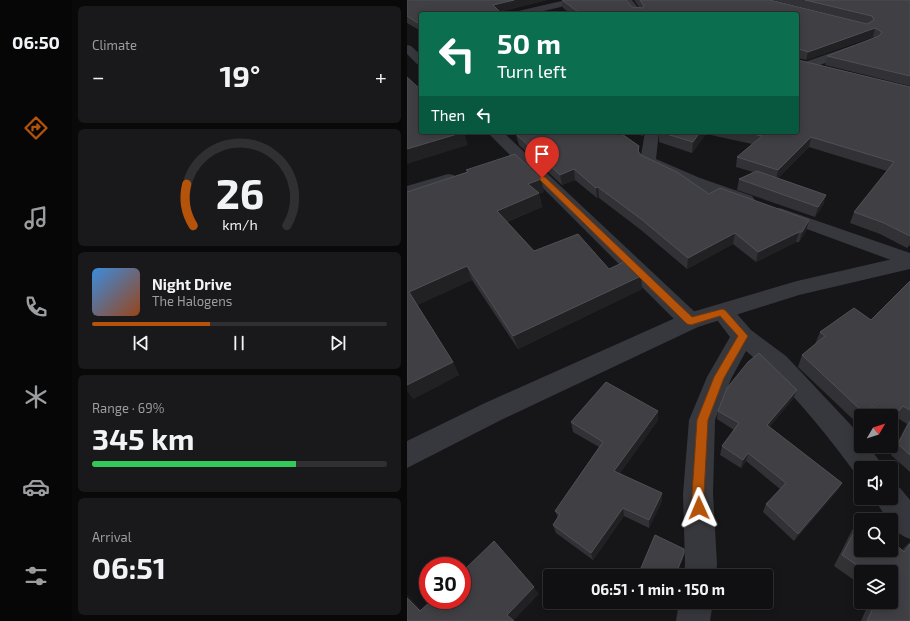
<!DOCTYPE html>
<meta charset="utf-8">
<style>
:root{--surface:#101012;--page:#19191b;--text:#f1f3f6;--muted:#9c9d9f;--line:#303032;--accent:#b45309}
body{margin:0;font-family:"Exo 2",sans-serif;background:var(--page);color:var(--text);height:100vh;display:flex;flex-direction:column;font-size:15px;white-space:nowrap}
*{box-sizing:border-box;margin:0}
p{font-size:13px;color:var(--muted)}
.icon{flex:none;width:22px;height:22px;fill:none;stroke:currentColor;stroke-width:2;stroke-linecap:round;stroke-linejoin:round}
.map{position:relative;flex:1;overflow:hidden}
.details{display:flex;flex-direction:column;gap:6px;padding:6px;background:#09090a;width:335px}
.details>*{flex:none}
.guide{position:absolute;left:12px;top:12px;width:380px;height:122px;border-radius:4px;box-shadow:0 2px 10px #0003,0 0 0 1px var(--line);background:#0b6e4f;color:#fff;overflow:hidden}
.needle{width:26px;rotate:51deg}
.fabs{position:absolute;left:447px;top:409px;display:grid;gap:8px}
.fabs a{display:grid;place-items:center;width:44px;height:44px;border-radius:4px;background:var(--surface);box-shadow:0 2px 10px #0003,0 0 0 1px var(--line);font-size:20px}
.speed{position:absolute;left:12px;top:557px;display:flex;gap:8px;font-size:20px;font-weight:700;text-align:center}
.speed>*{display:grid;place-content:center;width:52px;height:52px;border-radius:50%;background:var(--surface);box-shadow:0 2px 10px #0003,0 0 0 1px var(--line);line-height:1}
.speed .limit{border:6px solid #d22;background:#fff;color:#111}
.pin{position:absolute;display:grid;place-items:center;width:34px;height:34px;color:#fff;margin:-41px -17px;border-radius:50% 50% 50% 0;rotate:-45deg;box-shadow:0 0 4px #0007}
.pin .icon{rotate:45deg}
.me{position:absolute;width:44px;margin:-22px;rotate:359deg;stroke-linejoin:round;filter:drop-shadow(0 0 3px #0008)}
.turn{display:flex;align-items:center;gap:14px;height:84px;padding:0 12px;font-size:18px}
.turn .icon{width:52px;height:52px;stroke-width:2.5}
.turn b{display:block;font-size:28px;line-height:34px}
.then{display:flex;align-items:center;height:38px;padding:0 12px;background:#0003;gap:8px;font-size:15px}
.big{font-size:30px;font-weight:700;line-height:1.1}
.details .widget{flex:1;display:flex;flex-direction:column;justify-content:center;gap:6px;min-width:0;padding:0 14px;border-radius:6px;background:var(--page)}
.details .dial{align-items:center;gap:0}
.dial svg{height:104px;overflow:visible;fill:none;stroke:var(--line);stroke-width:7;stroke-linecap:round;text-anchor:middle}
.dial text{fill:var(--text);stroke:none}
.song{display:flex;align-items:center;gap:12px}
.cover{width:48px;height:48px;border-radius:6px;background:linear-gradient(135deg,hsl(210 70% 55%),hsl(20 70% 35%))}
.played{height:4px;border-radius:2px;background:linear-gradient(90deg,var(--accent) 40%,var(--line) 40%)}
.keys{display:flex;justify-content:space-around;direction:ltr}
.heat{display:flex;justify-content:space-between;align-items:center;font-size:22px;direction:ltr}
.charge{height:6px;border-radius:3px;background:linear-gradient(90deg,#34c759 69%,var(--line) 0)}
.trip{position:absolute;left:136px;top:569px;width:230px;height:40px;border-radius:4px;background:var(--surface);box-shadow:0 2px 10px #0003,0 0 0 1px var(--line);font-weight:700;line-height:40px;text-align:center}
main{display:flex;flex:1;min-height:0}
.tabs{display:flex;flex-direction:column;width:72px;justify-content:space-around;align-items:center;background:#060607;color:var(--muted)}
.tabs .icon{width:28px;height:28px}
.tabs .active{color:var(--accent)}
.tabs b{font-size:18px;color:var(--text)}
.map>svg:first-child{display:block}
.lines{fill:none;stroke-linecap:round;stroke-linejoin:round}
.minor{fill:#37383d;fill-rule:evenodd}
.tertiary{fill:#37383d;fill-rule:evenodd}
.wall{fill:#323236}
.shaded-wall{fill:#212124}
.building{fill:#3f3f44;stroke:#4f5156}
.route{fill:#b45309;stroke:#753606}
</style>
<main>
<nav class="tabs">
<b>06:50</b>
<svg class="icon active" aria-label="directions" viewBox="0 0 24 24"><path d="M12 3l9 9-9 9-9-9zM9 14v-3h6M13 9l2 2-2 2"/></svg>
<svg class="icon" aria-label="music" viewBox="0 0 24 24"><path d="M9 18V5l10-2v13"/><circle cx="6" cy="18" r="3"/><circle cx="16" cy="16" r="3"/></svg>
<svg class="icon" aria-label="phone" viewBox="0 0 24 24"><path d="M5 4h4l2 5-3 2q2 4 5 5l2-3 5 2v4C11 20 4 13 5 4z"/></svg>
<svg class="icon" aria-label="climate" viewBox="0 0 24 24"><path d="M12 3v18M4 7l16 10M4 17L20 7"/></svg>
<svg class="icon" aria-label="car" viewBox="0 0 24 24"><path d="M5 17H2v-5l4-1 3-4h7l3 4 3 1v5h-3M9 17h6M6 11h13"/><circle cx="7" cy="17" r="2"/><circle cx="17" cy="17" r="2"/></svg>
<svg class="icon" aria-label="filters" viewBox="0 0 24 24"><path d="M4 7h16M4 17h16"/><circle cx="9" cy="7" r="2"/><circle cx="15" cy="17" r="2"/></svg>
</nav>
<section class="details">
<div class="widget"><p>Climate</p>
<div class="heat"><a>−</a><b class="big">19°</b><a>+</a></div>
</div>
<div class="widget dial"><svg viewBox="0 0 100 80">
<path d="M14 69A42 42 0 1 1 86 69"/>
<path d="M14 69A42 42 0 0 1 9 37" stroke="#b45309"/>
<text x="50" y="56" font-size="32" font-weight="700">26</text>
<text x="50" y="72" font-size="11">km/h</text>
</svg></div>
<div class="widget">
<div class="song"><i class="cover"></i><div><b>Night Drive</b><p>The Halogens</p></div></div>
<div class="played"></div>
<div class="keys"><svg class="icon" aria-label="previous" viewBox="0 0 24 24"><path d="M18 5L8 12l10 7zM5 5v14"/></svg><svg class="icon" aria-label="pause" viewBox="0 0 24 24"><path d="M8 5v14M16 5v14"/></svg><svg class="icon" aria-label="next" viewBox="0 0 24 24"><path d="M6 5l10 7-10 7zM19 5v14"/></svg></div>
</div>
<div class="widget"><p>Range · 69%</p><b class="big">345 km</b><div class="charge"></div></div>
<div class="widget"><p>Arrival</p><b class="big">06:51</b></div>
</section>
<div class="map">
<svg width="503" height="621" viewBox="0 0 503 621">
<rect width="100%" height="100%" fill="#161618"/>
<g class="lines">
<g class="minor">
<path d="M159 0H177L175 2 124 14H106L107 12Z"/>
<path d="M215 0H225L236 14H226Z"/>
<path d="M0 45 4 46 14 55V65L10 64 0 54Z"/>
<path d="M447 45 451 46 453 48 451 50 403 69H395L393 66 395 63Z"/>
<path d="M80 132H96L291 315 294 321 291 327 283 329 275 327Z"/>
<path d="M238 132H252L249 159 293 178 345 196 348 200 345 204 339 205 333 204 281 186 235 164 233 161Z"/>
<path d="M41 174 47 175 49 179 47 183 0 196V186Z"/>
<path d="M373 208 503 253V267L367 217 364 213 367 209Z"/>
<path d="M315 304 323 306 344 330 379 356 443 424 454 437V446H461L471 459 475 468H454V479L451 477C418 432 382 387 339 351L324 379 308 420 306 494 310 564 309 576H277L278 564 276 494 282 420 300 377 323 337 304 312 307 306Z"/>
<path d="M484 484 493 488 503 500V539C495 536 484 530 484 520H481L473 508 468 498H484Z"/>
<path d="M272 602H306L303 621H269Z"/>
</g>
<path class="tertiary" d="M503 255V269L392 295 291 327 96 419 0 468V441L78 403 275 315 390 281Z"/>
</g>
<g class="wall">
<path d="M0 0H140L92 12 14 14V31L0 23Z"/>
<path d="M155 0 232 7 227 0H363L460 24 366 0H503V86L418 65 420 56 467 38 466 37 399 60 391 58V60L503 87V245L500 248 473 234 443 223 447 212 480 171 402 147 371 178 419 195 416 205 408 217 330 190 332 179 346 172 329 167 330 157 345 144 299 134 285 153 252 142V132H390V14H164L156 8Z"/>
<path d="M108 132H212L232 146V152L234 155 302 194 402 220 399 231 392 242H389L349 262 326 244 280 269 234 230 192 198H190L168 180 155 185 112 145Z"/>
<path d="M223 132H237L236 136Z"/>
<path d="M59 170 137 192 132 193 135 207 100 222 127 251 202 269 235 289 111 349 65 280 10 305 46 362 52 375 6 399 0 192 60 172Z"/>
<path d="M503 281V472L484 455 500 424 489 417 484 423V416H454V422L452 425 391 367 395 355 408 344 413 332 464 320Z"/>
<path d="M386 399 362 427 435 483 430 491 387 541 356 512 359 504 373 489 339 461 334 468 313 455 315 446 327 430 310 419 311 411Z"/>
<path d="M251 411V420L213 473 255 501 242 528 217 516 186 560 149 533 146 525 151 518 148 511 192 447 166 432 164 422Z"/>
<path d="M454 519 495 550 503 542V621H454L462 602H484V572H454V585L427 566 445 530Z"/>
<path d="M277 553 276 558 269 576H240L234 573V568Z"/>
</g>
<g class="shaded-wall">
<path d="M107 0H140L87 13 86 5Z"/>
<path d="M468 28 466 37 399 60 401 52Z"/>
<path d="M57 132 61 145 0 164V149Z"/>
<path d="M293 132H299V134L285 153 286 142Z"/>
<path d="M404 137 402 147 369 180 371 170Z"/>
<path d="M167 169 168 180 155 185 153 175Z"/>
<path d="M134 179 137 192 132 193 135 207 94 224 90 211 121 184Z"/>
<path d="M191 187 192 198H190L189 188Z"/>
<path d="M419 195 416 205 408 217 411 207Z"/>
<path d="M402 220 399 231 392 242 395 232Z"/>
<path d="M392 232 389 242 349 262 351 252Z"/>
<path d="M328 233 326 244 280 269 281 258Z"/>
<path d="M60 266 65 280 9 306 2 292Z"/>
<path d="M234 276 235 289 111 349 106 336Z"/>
<path d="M46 362 52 375 6 399 0 391V385Z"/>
<path d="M390 390 386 399 357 434 360 425Z"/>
<path d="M465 406 459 416H456L458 414Z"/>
<path d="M496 406 489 417 484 423V421Z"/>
<path d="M251 411V420L209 479 207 471Z"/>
<path d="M341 453 339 461 334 468 336 460Z"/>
<path d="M435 483 430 491 387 541 391 534Z"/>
<path d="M255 493V501L242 528V520Z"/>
<path d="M216 508 217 516 186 560 184 553Z"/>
<path d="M277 553 276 558 269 576H268Z"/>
<path d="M127 587 132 594 106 621 100 615Z"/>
<path d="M0 595 22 618 13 611 0 598Z"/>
</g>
<g class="building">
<path d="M0 0H107L86 5 95 14H14V25L0 16Z"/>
<path d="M155 0H219L225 7 236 8 237 6 233 0H363L460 24 467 20 465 16 398 0H503V76L420 56 472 36 475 32 468 28 401 52 392 49 390 50 391 60 503 87V236L477 223 447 212 487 162 404 137 371 170 330 157 355 136 337 132H390V14H174Z"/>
<path d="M0 77 14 90V132H57L0 149Z"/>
<path d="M109 132H212L232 146 231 151 234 155 270 172 302 194 313 188 402 220 395 232H392L351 252 328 233 281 258 234 219 191 187 189 188 167 169 153 175 110 135Z"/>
<path d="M253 132H293L286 142Z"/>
<path d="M108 154 134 179 121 184 132 193 90 211 127 251 171 234 202 269 219 261 234 276 106 336 60 266 2 292 46 362 0 385V192L61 172 59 170Z"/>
<path d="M350 171 419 195 411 207 332 179Z"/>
<path d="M503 281V410L496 406 484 421V416H477L465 406 458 414 395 355 418 336 413 332 447 308 464 320Z"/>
<path d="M352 353 390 390 360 425 435 483 391 534 359 504 379 483 341 453 336 460 315 446 332 423 311 411 320 388 341 362Z"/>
<path d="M199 382 251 411 207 471 255 493 242 520 216 508 184 553 146 525 153 514 148 511 196 442 164 422Z"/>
<path d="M503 421V455L491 444Z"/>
<path d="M454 519 455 520H454V550H484V540L497 552 503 544V621H460L469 602H484V572H460L435 555Z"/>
<path d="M248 535 277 549V553L268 576H248L234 568Z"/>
<path d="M87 541 127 587 100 615 107 621H0V598L13 611 25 600H55V572Z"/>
</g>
<path class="route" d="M135 176 138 177 285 317 315 309 318 310 341 336 317 378 301 420 297 494 298 508 296 512 292 514 287 512 285 508V494L290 420 307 377 331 336 313 316 284 325 280 324 133 180V177Z"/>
</svg>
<div class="fabs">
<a><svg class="needle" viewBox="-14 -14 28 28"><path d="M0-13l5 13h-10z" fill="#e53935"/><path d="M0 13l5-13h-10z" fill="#9c9d9f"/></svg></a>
<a><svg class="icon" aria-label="sound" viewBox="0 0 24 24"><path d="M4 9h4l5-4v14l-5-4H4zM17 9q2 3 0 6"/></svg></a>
<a><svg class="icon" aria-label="search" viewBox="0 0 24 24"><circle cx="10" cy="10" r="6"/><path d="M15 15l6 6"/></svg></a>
<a><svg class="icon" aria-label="layers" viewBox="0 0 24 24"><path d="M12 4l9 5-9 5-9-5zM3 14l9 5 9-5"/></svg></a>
</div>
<div class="speed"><div class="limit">30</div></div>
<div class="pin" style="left:135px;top:178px;background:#d93025"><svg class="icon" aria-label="arrive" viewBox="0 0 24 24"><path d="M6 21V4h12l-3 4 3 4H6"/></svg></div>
<svg class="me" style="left:292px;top:508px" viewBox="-20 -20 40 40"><path d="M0-17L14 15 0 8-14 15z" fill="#b45309" stroke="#fff" stroke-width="4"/></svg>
<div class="trip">06:51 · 1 min · 150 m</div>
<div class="guide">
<div class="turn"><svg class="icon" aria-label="left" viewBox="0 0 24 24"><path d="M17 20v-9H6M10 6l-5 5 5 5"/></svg><div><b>50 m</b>Turn left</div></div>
<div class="then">Then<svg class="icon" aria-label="left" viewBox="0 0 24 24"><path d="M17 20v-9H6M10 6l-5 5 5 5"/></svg></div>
</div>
</div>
</main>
